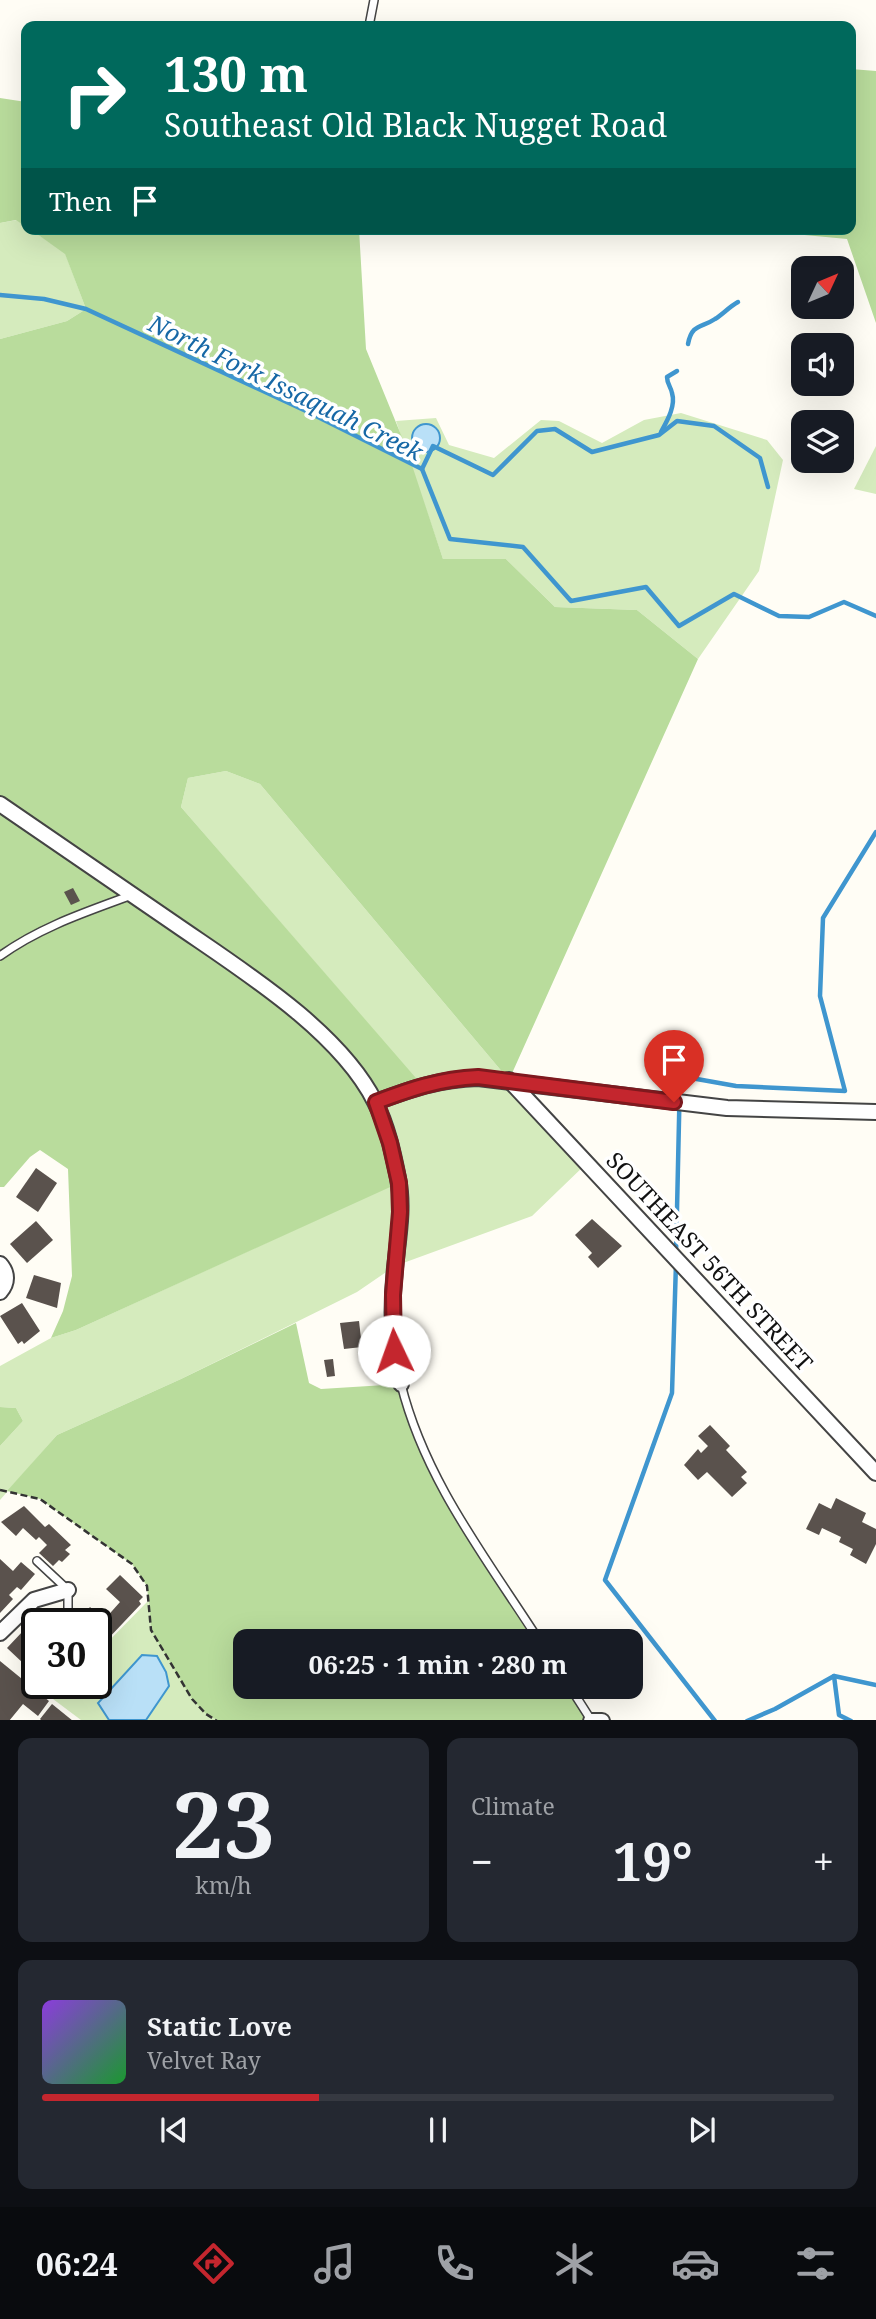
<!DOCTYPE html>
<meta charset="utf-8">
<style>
:root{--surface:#171b24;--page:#242831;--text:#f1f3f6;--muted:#9ea1a6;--line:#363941;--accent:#c4262e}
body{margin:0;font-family:"Noto Serif",serif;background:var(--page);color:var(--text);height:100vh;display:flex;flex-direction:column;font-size:26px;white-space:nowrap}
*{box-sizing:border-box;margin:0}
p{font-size:23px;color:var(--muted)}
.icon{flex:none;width:38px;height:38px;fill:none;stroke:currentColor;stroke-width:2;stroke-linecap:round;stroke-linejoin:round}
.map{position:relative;height:1720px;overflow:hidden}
.side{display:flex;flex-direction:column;gap:18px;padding:18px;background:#0d0f14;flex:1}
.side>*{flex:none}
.top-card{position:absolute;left:21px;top:21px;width:835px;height:214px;border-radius:14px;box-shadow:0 7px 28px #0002;background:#00695c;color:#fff;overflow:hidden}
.needle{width:46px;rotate:46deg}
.controls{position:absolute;left:791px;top:256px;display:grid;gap:14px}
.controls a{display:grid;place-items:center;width:63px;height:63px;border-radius:14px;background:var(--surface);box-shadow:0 7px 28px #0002;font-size:35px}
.speed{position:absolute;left:21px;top:1608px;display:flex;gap:14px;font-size:35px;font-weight:700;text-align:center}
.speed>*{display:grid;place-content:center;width:91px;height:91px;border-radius:50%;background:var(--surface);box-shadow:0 7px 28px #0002;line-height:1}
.speed .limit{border:4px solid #111;border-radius:10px;background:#fff;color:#111}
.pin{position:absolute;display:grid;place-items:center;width:60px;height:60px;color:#fff;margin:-72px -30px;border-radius:50% 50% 50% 0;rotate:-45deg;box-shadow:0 0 7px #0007}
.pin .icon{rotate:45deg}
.me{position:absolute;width:77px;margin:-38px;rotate:357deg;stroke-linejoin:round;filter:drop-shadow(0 0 5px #0008)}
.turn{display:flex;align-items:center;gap:24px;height:147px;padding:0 28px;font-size:32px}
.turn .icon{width:91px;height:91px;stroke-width:2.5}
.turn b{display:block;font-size:49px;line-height:60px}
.then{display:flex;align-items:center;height:66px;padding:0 28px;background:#0003;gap:14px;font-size:26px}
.big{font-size:52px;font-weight:700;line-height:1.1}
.side .widget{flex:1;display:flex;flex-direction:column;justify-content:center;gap:10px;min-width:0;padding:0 24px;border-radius:14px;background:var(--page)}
.side .dial{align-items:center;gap:0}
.dial b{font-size:91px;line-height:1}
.song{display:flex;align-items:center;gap:21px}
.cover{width:84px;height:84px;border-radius:10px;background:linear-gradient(135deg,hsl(270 70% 55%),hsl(130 70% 35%))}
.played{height:7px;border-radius:4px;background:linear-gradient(90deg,var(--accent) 35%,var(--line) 35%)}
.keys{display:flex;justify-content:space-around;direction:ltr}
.heat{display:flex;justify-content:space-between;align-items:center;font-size:38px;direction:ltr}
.side .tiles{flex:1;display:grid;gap:18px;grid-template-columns:1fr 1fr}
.widget:last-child{grid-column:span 2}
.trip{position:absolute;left:233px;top:1629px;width:410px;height:70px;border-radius:14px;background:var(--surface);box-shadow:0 7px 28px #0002;font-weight:700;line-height:70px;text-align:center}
.dock{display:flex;height:112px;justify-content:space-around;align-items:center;background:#090b0e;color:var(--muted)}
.dock .icon{width:49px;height:49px}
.dock .on{color:var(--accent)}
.dock b{font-size:32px;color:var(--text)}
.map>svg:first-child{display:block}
.green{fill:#d5ebbd}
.forest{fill:#b9dc9c}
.water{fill:#b9e0f7;stroke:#3f96cf;stroke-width:2}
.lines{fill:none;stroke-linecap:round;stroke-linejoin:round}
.stream{stroke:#3f96cf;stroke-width:4.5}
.building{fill:#5a524d}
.lane-casing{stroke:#444;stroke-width:10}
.street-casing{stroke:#444;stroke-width:18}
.path{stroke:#333;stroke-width:2.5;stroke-dasharray:7 3.5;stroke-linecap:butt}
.lane{stroke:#fff;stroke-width:7}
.street{stroke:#fff;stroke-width:14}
.route-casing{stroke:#7f191e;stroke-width:18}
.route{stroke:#c4262e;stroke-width:12}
.labels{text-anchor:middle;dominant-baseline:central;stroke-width:7;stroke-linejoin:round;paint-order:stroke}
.street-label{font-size:23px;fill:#111;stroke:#fff}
.water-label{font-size:24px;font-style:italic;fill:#1768a6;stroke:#fff}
</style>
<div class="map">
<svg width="876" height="1721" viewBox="0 0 876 1721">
<rect width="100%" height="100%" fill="#fffdf5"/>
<g class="green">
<path d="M17 220 26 227V229H30L65 253 86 309 67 321 0 339V223Z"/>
<path d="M681 413 767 440 783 460 759 571 698 659 637 610 555 607 506 559H443L396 421 436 418 449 445 494 458 541 420 559 421 602 443 644 420Z"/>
<path d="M876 446V494L854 489Z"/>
<path d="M226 771 260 784 509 1080 587 1163 532 1216 395 1266 357 1292 181 1379 57 1435 0 1500V1446L23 1421 16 1408 0 1407V1366L51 1338 76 1330 399 1182 376 1102 421 1085 181 807 188 778Z"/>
<path d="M148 1601 151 1630 206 1714 217 1720H81L53 1699 68 1684H96V1654Z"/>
</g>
<g class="forest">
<path d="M851 69 876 71V323L847 239 741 229H850Z"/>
<path d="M0 98 26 102V227L16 220 0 223Z"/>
<path d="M30 229H359L366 349 406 447 443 559H506L555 607 637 610 698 659 509 1080 260 784 226 771 188 778 181 807 422 1085 376 1103 399 1183 76 1330 51 1338 63 1311 72 1276 68 1169 40 1150 30 1157 4 1187H0V339L67 321 86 309 65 254Z"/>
<path d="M296 1323 309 1383 321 1389 401 1384 437 1480 540 1641 245 1642V1687H570L591 1721 217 1720 206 1714 192 1699 151 1630 147 1586 132 1564 40 1499 7 1491 57 1435 181 1379Z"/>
<path d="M0 1407 16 1408 23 1421 0 1446Z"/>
</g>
<g class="water">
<circle cx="426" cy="438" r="14"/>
<path d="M142 1655 157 1656 166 1672 169 1686 146 1720H109L98 1703Z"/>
</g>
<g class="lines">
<g class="stream">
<path d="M0 295 44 299 86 309 304 410 422 469 450 539 523 547 571 601 646 587 679 626 734 594 779 616 809 617 844 602 876 616"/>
<path d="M688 344C692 323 702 328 715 319 723 314 729 307 738 302"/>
<path d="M661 432C667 421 676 406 672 393 671 387 667 384 667 377L677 371"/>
<path d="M422 469 433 446 493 475 537 431 555 429 592 452 659 435 677 421 714 426 760 458 768 487"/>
<path d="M676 1254 680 1076 736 1086 845 1091 820 996 823 918 876 832"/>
<path d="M676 1263 672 1393 605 1580 715 1721"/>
<path d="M834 1676 839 1715 851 1721"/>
<path d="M747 1721 775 1709 834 1676 876 1685"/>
</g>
</g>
<g class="building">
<path d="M73 888 80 901 71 905 64 892Z"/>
<path d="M36 1168 57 1183 38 1212 16 1197Z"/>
<path d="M592 1219 622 1246 598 1268 588 1257 592 1253 575 1235Z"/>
<path d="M36 1221 53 1240 27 1263 10 1244Z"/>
<path d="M34 1275 61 1283 57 1308 26 1298Z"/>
<path d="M22 1303 40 1331 24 1344 22 1341 18 1344 0 1316Z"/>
<path d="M359 1321 362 1347 344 1349 340 1323Z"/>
<path d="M333 1359 335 1376 327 1377 324 1360Z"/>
<path d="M710 1425 730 1446 726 1450 747 1472 741 1477 747 1483 732 1497 707 1472 698 1480 684 1465 698 1449 701 1453 708 1446 698 1436Z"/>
<path d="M836 1498 866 1513 862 1522 876 1529V1544L866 1564 850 1555 853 1549 839 1542 841 1537 822 1528 819 1535 806 1529 819 1503 831 1509Z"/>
<path d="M24 1506 45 1527 49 1524 71 1545 65 1550 70 1554 62 1562 59 1560 53 1566 39 1553 47 1545 39 1537 36 1540 23 1528 16 1536 1 1522Z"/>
<path d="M0 1559 13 1571 21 1562 35 1574 21 1590 17 1587 9 1595 13 1599 0 1613Z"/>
<path d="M120 1575 143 1597 139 1601 141 1604 105 1642 101 1638 98 1641 96 1624H80L77 1621 90 1607 104 1620 120 1602 106 1589Z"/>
<path d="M46 1610 59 1622 57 1624 34 1622Z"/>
<path d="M37 1625V1661L32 1656 24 1664 7 1648 23 1631 26 1633 29 1630 31 1631Z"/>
<path d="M0 1661 49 1701 38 1716 23 1704 9 1721H0Z"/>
<path d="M38 1684H65L51 1698 37 1685Z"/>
<path d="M52 1704 73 1721H42L40 1719Z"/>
</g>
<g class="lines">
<g class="lane-casing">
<g id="lane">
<path d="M369 26 374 0"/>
<path d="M0 956C40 927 86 912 132 895"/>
<path d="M401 1384C425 1481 487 1559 540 1642"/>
<path d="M37 1561 68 1590V1615"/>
<path d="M570 1687 591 1720"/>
</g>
</g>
<g class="street-casing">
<g id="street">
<path d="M0 804C58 844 117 884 175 924 240 969 339 1030 375 1102 387 1125 393 1153 398 1178 404 1208 398 1238 395 1268 391 1306 391 1346 401 1384"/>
<path d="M509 1080 876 1473"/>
<path d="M376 1102C411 1089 439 1079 478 1078L727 1108 876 1112"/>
<path d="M0 1264C8 1273 8 1283 0 1292"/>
<path d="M0 1633 34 1600 68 1590"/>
<path d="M591 1721H602"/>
</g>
</g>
<path class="path" d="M0 1490 40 1499 132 1564 147 1586 151 1630 192 1699 206 1714 217 1721"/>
<use href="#lane" class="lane"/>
<use href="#street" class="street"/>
</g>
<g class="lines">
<g class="route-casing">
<path id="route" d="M394 1351 393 1295 400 1212 399 1183 390 1143 376 1102C411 1089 439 1079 478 1077L674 1102"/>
</g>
<use href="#route" class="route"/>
</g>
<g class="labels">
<g class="street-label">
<text transform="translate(710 1261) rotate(47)">SOUTHEAST 56TH STREET</text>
</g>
<g class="water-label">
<text transform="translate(286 387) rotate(26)">North Fork Issaquah Creek</text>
</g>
</g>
</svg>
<div class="controls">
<a><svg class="needle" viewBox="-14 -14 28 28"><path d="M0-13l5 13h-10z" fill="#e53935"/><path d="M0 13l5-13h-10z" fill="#9ea1a6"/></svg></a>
<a><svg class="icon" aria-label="sound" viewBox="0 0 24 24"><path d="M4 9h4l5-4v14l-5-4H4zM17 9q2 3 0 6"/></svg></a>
<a><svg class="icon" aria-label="layers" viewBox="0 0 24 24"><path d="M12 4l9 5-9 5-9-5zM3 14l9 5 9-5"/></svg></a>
</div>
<div class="speed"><div class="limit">30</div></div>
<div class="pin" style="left:674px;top:1102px;background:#d93025"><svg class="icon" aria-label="arrive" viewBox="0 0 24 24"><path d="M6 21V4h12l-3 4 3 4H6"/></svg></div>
<svg class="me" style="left:394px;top:1351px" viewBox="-20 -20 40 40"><circle r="19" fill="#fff"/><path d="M0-13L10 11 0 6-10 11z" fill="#c4262e"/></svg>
<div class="trip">06:25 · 1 min · 280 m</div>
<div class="top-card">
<div class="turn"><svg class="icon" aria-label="right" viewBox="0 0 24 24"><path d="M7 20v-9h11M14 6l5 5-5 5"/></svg><div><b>130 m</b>Southeast Old Black Nugget Road</div></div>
<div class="then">Then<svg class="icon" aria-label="arrive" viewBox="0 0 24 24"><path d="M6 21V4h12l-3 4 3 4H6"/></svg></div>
</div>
</div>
<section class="side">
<div class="tiles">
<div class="widget dial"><b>23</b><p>km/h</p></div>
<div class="widget"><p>Climate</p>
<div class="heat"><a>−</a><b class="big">19°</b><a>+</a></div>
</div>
<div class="widget">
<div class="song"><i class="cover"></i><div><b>Static Love</b><p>Velvet Ray</p></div></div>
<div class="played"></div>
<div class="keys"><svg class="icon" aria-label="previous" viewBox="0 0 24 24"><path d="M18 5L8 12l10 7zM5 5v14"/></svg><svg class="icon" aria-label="pause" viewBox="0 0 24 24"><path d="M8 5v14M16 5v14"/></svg><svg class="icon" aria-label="next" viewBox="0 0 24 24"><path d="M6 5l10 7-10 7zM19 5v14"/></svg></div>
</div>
</div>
</section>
<nav class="dock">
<b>06:24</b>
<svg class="icon on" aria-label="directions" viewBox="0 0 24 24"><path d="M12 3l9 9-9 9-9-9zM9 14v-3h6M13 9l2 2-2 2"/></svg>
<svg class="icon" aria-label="music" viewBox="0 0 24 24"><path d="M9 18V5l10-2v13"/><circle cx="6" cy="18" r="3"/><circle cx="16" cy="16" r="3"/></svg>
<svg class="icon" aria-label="phone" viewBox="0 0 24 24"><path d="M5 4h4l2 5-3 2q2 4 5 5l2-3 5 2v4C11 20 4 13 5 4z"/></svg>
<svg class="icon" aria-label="climate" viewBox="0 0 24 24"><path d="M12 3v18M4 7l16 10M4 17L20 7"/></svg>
<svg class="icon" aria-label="car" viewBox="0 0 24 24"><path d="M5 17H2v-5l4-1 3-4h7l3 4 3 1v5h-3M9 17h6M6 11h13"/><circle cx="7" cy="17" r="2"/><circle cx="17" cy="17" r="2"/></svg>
<svg class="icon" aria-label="filters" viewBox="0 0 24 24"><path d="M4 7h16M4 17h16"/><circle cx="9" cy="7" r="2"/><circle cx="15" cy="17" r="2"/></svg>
</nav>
